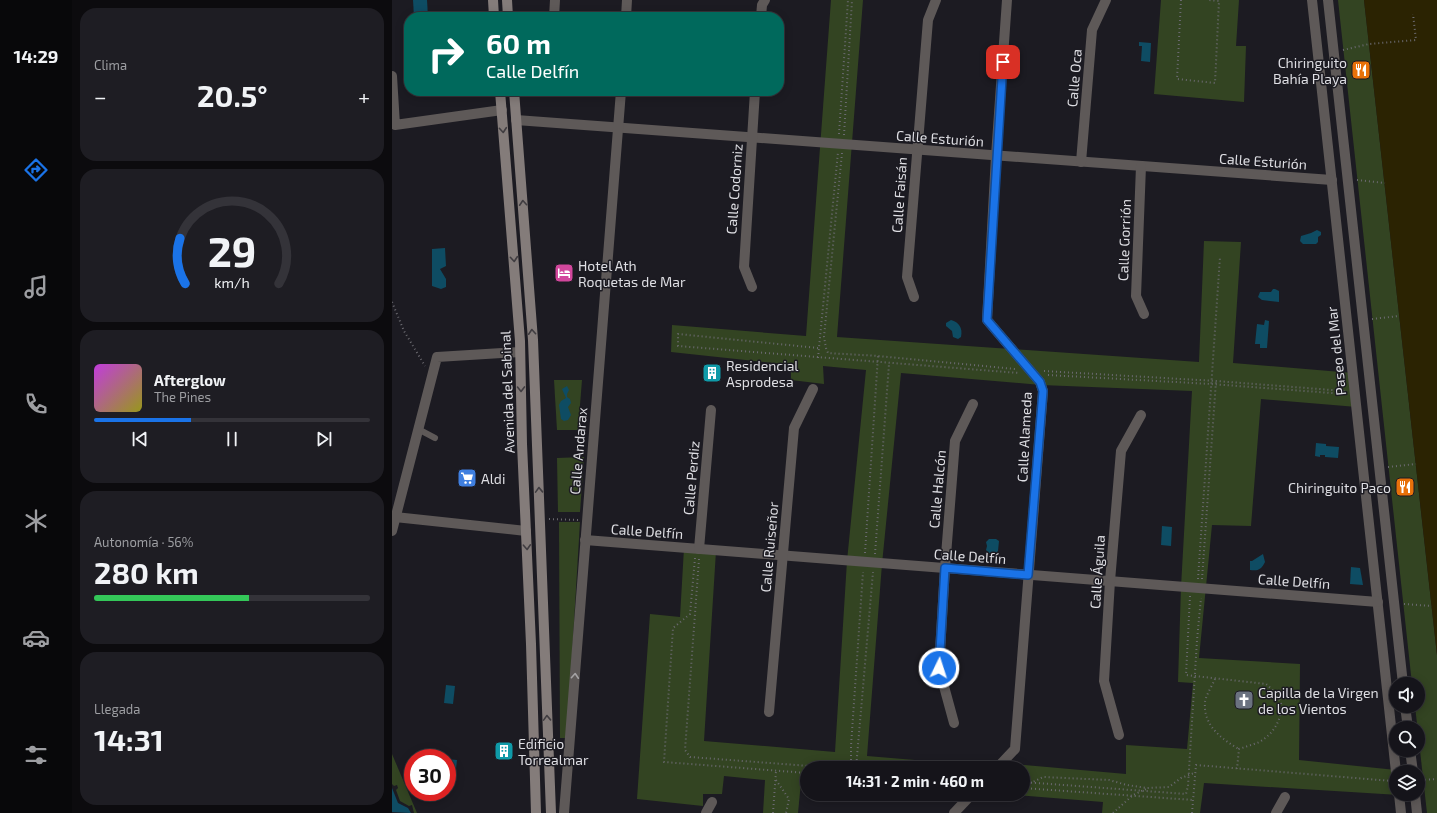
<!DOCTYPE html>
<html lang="es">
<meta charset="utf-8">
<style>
:root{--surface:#15141a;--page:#1e1d23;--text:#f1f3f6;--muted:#9d9ea2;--line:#343339;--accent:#1a73e8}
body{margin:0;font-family:"Exo 2",sans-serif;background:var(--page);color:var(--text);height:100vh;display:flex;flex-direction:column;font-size:15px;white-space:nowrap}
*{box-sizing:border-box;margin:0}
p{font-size:13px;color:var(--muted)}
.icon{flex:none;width:22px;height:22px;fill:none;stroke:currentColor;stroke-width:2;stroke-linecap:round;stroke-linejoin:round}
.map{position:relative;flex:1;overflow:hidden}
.sheet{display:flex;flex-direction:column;gap:8px;padding:8px;background:#0c0b0e;width:320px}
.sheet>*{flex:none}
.banner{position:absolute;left:12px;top:12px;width:380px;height:84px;border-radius:16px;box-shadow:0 2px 10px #0003,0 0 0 1px var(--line);background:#00695c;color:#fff;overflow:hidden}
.fabs{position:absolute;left:997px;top:677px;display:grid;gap:8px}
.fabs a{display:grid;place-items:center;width:36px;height:36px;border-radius:50%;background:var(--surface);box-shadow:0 2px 10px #0003,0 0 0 1px var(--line);font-size:20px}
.speed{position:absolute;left:12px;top:749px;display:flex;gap:8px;font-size:20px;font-weight:700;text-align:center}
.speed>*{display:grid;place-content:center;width:52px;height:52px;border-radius:50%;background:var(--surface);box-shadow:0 2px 10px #0003,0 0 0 1px var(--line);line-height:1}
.speed .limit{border:6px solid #d22;background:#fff;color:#111}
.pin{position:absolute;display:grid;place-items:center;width:34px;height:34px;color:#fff;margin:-17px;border-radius:8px;box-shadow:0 2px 6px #0006}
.me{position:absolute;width:44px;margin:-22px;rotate:4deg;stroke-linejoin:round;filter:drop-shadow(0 0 3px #0008)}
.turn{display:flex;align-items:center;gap:14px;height:84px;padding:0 16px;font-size:18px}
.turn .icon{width:52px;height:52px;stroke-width:2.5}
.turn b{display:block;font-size:28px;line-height:34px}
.big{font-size:30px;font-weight:700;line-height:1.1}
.sheet .tile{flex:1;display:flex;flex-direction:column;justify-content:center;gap:6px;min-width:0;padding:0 14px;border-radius:16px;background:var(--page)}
.sheet .dial{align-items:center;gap:0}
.dial svg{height:104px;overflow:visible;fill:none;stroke:var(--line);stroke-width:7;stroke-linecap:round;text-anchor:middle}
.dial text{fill:var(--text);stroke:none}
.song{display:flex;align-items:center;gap:12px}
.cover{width:48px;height:48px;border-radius:6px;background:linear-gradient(135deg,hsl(290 70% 55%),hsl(60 70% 35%))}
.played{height:4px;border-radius:2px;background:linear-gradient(90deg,var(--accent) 35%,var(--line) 35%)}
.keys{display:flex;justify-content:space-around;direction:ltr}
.heat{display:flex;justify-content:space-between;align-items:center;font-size:22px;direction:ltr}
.charge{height:6px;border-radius:3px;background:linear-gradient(90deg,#34c759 56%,var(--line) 0)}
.trip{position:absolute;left:408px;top:761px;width:230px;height:40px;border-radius:20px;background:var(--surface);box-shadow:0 2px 10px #0003,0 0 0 1px var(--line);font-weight:700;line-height:40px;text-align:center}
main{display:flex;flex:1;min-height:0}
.tab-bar{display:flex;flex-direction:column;width:72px;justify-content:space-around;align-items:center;background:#08080a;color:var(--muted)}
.tab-bar .icon{width:28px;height:28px}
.tab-bar .current{color:var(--accent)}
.tab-bar b{font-size:18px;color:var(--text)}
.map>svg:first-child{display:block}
.green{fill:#342;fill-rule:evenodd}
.sand{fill:#2b2302}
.water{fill:#0e4c63}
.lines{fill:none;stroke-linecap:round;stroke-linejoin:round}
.path{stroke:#6b6a70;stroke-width:2;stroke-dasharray:1 3;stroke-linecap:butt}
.lane{stroke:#5e5958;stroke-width:6}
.street{stroke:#5e5958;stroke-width:10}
.secondary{stroke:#847c7a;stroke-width:10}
.oneway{stroke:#403d41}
.oneway2{stroke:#a4a2a4}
.route-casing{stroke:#114b97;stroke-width:10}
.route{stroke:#1a73e8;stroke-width:7}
.labels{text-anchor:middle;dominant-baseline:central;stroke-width:3;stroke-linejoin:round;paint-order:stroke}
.poi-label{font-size:14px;fill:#dedee3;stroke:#1c1b22;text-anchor:start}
.street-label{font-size:14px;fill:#dedee3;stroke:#1c1b22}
</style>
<main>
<nav class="tab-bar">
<b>14:29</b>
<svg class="icon current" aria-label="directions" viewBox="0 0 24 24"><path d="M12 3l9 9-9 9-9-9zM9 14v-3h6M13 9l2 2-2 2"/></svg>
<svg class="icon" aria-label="music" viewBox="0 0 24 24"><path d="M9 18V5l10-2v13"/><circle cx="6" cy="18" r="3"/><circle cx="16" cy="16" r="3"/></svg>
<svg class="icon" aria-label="phone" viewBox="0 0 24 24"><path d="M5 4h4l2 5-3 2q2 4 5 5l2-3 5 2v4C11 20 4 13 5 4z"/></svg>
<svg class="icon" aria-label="climate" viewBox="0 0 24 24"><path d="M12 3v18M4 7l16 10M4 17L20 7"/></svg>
<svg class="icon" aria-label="car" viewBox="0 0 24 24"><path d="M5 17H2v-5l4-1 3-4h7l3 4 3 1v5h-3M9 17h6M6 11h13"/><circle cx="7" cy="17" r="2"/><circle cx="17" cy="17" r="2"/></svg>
<svg class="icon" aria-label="filters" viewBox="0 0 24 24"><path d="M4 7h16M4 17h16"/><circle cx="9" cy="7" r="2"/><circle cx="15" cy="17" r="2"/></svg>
</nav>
<section class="sheet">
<div class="tile"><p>Clima</p>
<div class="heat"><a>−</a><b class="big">20.5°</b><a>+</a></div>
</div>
<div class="tile dial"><svg viewBox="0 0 100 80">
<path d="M14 69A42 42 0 1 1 86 69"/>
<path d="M14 69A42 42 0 0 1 10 34" stroke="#1a73e8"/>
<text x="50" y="56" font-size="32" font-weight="700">29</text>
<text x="50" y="72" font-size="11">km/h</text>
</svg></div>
<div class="tile">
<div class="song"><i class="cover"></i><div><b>Afterglow</b><p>The Pines</p></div></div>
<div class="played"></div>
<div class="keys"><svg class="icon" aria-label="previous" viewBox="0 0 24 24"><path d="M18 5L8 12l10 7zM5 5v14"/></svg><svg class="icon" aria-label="pause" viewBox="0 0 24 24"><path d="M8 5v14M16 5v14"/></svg><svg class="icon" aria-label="next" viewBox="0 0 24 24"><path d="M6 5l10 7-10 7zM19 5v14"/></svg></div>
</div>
<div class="tile"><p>Autonomía · 56%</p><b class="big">280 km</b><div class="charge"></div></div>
<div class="tile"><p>Llegada</p><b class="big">14:31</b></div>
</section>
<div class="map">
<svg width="1045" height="813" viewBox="0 0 1045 813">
<rect width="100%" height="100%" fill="#1c1b22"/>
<g class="green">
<path d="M439 0H471L445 337 807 362 812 241 849 242 841 363 961 373 965 407 869 399 859 526 820 525 807 658 908 664 907 760 1004 770V794L1007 795 812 783 808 813H710L711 802 611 794H631V768H415V782H409L406 813H371L373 780 332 776 330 794H311V806L245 799 258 614 288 617 292 548 324 551 312 741 443 752 455 561 474 370 431 366 432 384 399 380V365L279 352 280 325 414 336ZM509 373 649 385 800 391 789 587 786 682 801 683 795 749 734 745V774L610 763 607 767 475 756 490 564Z"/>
<path d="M769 0H847L844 46H854L852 102 762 94Z"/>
<path d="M946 0H972L1045 655V813H1035L1023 706H1026V684H1020Z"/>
<path d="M162 380H190L186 430H165Z"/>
<path d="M192 457 188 512H166L165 458Z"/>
<path d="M167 522H188L175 738H168Z"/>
<path d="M0 754 25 813H22L20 805 17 806 8 801 4 790 6 788 5 785 2 786 0 784Z"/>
</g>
<path class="sand" d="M972 0H1045V655Z"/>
<g class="water">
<path d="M21 0H35L36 17H22Z"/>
<path d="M747 42 759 43 758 62 749 61 750 46H747Z"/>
<path d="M925 230 929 232V235L926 237V242L924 244H911L908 241 909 236 919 233Z"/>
<path d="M53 248 54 266 48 269 54 279V287L49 289 40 286V249Z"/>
<path d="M881 289H883L887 291V302L870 300 866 297 868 292H879Z"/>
<path d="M559 320C567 322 571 328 569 337L566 339 561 337 560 331 554 326V323Z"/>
<path d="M873 320 877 321 875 348H868V344H863L865 324 872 325Z"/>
<path d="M175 386 177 390 175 394V397L178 399 179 403 176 407 179 415 176 420 172 421 169 419 167 405 169 401 174 398 170 389Z"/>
<path d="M924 443 934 444V446L947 447 946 458 933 457V455H928V457L923 456Z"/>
<path d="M770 526 780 527 779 546 769 545Z"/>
<path d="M597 539H604L607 541 606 551 604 553H597L594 550 595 546 594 542Z"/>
<path d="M871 554 873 562C869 570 866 571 858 570V561H860Z"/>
<path d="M959 567 968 568 971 585 958 584Z"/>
<path d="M54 685 63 686 61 704 52 703Z"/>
<path d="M55 759 65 760 63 778H55Z"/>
<path d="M0 788 6 803 16 808 19 813 0 812Z"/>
</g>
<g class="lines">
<g class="path">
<path d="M789 0 785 79 823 83 827 1 817 0"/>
<path d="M951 50 977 44 1024 40 1021 14"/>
<path d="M447 134 456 0"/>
<path d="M452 135 460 0"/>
<path d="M450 153 432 337 434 348 436 353 486 356 623 369"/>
<path d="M965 180 993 183"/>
<path d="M0 302 12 331 33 366"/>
<path d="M980 319 1007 316"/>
<path d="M426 348 286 334V346L627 373"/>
<path d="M426 358 446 152"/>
<path d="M652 371 824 381 953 391"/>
<path d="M656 375 819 384 953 394"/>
<path d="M996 467 1024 464"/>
<path d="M157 519 187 520"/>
<path d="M473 553 486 356"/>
<path d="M483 554 497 364"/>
<path d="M303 558 298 614 281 628 272 762 415 773"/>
<path d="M307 559 293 750 298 757 444 768"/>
<path d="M806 579 828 257"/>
<path d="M810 579 824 381"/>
<path d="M798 596 794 675 874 684C880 689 887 696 889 704 891 720 879 737 865 743 859 745 853 747 847 749L845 769"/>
<path d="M1012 604 1040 606"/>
<path d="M823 679C820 686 814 695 813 702 811 725 829 739 847 749"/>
<path d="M459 768V746L471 572"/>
<path d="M464 768 481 572"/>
<path d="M1029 778 1030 788"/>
<path d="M384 780 397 799 394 813"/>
<path d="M1029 780 1045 779"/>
<path d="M631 782 794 794 796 786 805 640 809 598"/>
<path d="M631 787 651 777 717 780 735 785 755 788 777 787 789 778 802 773"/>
<path d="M631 788 801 800"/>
<path d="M381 813 384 771"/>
<path d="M721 813 741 795 754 789"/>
<path d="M800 813 804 765 1000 781"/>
</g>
<path class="lane" d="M26 429 43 438"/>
<g class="street">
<path d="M920 0 1004 772"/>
<path d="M936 0 1011 684"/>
<path d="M162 17 163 0"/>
<path d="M234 17 235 0"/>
<path d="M369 17 370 5 373 0"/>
<path d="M0 76 3 125 110 110"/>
<path d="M124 120 940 180"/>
<path d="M689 162 700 30 714 0"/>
<path d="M749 166 744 296 752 314"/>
<path d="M360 287 352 267 363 91"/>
<path d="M522 297 515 277 536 20 544 0"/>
<path d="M3 517 134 531"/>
<path d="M0 531 45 357 128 352"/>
<path d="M193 540 986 602"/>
<path d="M307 549 319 410"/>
<path d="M1013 706 1016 728"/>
<path d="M377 712 402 428 421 389"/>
<path d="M562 723 547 668 553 568 563 441 581 404"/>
<path d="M727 735 712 681 718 581 729 451 749 415"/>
<path d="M1018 750 1021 772"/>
<path d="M605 768 623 749 651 391 648 382 595 320 604 156 615 0"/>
<path d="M1007 794 1009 813"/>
<path d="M1023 794 1025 813"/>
<path d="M172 813 229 91"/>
<path d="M314 813 320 802"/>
<path d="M562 813 580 794"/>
<path d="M884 813 893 797"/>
</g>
<g class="secondary">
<path d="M101 0 102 17"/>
<path d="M115 0 116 17"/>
<path d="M108 91 128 341 130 444 139 644 144 813"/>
<path d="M122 91 141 340 159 813"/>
</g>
</g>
<defs><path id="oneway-chevron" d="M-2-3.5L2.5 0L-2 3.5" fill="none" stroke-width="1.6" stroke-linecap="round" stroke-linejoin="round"/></defs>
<g class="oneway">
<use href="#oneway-chevron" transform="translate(111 130) rotate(85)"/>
<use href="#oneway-chevron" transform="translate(131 203) rotate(-94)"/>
<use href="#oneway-chevron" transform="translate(122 259) rotate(85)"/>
<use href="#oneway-chevron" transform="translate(140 332) rotate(-94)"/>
<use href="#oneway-chevron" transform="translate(129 389) rotate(89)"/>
<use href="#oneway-chevron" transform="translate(147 490) rotate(-92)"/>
<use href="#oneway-chevron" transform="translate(135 547) rotate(87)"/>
<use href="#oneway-chevron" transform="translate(155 718) rotate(-92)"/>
</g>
<use class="oneway2" href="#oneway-chevron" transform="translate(183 676) rotate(-86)"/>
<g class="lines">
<g class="route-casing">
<path id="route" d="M547 668 553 568 636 575 651 391 648 382 595 320 611 62"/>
</g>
<use href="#route" class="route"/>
</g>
<defs>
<g id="restaurant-square" transform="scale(1)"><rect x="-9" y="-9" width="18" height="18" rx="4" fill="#e8710a" stroke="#1c1b22"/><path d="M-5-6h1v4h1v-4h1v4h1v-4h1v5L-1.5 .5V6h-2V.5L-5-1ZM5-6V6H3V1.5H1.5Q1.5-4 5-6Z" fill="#fff"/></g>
<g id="hotel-square" transform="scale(1)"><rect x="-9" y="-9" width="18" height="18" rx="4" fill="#d1479c" stroke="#1c1b22"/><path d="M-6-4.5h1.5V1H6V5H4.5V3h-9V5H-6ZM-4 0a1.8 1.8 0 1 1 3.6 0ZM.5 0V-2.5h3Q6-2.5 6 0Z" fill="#fff"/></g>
<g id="building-square" transform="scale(1)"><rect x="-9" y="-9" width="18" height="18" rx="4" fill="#0f9aa8" stroke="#1c1b22"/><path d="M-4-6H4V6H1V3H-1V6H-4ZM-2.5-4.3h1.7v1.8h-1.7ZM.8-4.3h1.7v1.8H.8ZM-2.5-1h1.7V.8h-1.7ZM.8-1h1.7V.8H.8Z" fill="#fff"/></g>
<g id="supermarket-square" transform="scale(1)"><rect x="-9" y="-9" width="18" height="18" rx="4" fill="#3f7fe0" stroke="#1c1b22"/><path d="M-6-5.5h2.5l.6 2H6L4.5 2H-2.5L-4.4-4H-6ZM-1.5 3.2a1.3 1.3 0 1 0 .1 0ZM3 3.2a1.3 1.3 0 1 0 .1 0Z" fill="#fff"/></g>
<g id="church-square" transform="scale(1)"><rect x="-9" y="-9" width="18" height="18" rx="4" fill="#6b7280" stroke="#1c1b22"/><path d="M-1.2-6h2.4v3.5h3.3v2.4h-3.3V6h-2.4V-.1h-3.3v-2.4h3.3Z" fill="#fff"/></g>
</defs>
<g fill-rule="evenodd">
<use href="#restaurant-square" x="969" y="70"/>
<use href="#hotel-square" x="172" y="273"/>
<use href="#building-square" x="320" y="373"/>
<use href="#supermarket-square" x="75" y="478"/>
<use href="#restaurant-square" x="1013" y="487"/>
<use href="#church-square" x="852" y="700"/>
<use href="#building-square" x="112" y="751"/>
</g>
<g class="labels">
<g class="poi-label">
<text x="955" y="62" text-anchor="end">Chiringuito<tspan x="955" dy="16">Bahía Playa</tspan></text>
<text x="186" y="265">Hotel Ath<tspan x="186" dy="16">Roquetas de Mar</tspan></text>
<text x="334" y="365">Residencial<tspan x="334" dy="16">Asprodesa</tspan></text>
<text x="89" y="478">Aldi</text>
<text x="999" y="487" text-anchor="end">Chiringuito Paco</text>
<text x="866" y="692">Capilla de la Virgen<tspan x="866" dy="16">de los Vientos</tspan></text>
<text x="126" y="743">Edificio<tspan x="126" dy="16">Torrealmar</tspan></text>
</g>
<g class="street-label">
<text transform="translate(682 78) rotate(-85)">Calle Oca</text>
<text transform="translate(548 138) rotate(4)">Calle Esturión</text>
<text transform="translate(871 161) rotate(4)">Calle Esturión</text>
<text transform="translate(342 189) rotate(-86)">Calle Codorniz</text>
<text transform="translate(507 195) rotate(-86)">Calle Faisán</text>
<text transform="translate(732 240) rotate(-88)">Calle Gorrión</text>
<text transform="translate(944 351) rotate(-96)">Paseo del Mar</text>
<text transform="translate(115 392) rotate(-92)">Avenida del Sabinal</text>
<text transform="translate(632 437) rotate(-87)">Calle Alameda</text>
<text transform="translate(186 451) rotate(-85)">Calle Andarax</text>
<text transform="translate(299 478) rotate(-85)">Calle Perdiz</text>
<text transform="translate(545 489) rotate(-85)">Calle Halcón</text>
<text transform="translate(255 531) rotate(4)">Calle Delfín</text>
<text transform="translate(377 547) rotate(-85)">Calle Ruiseñor</text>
<text transform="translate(578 556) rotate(4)">Calle Delfín</text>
<text transform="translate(705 572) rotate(-86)">Calle Águila</text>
<text transform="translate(902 581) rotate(4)">Calle Delfín</text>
</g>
</g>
</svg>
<div class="fabs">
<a><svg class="icon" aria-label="sound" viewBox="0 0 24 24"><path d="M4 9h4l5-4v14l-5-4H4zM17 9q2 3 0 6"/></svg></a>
<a><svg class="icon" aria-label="search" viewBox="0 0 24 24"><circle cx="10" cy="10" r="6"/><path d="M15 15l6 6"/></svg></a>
<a><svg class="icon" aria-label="layers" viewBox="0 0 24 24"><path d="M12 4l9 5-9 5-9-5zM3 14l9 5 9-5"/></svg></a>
</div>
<div class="speed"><div class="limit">30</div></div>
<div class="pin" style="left:611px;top:62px;background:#d93025"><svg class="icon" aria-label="arrive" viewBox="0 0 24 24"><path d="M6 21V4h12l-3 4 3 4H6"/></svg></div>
<svg class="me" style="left:547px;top:668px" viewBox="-20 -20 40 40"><circle r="17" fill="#1a73e8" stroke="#fff" stroke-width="3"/><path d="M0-11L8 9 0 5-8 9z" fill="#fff"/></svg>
<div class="trip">14:31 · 2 min · 460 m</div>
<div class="banner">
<div class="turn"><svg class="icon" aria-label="right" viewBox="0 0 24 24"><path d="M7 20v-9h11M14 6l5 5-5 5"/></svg><div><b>60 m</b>Calle Delfín</div></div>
</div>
</div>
</main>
